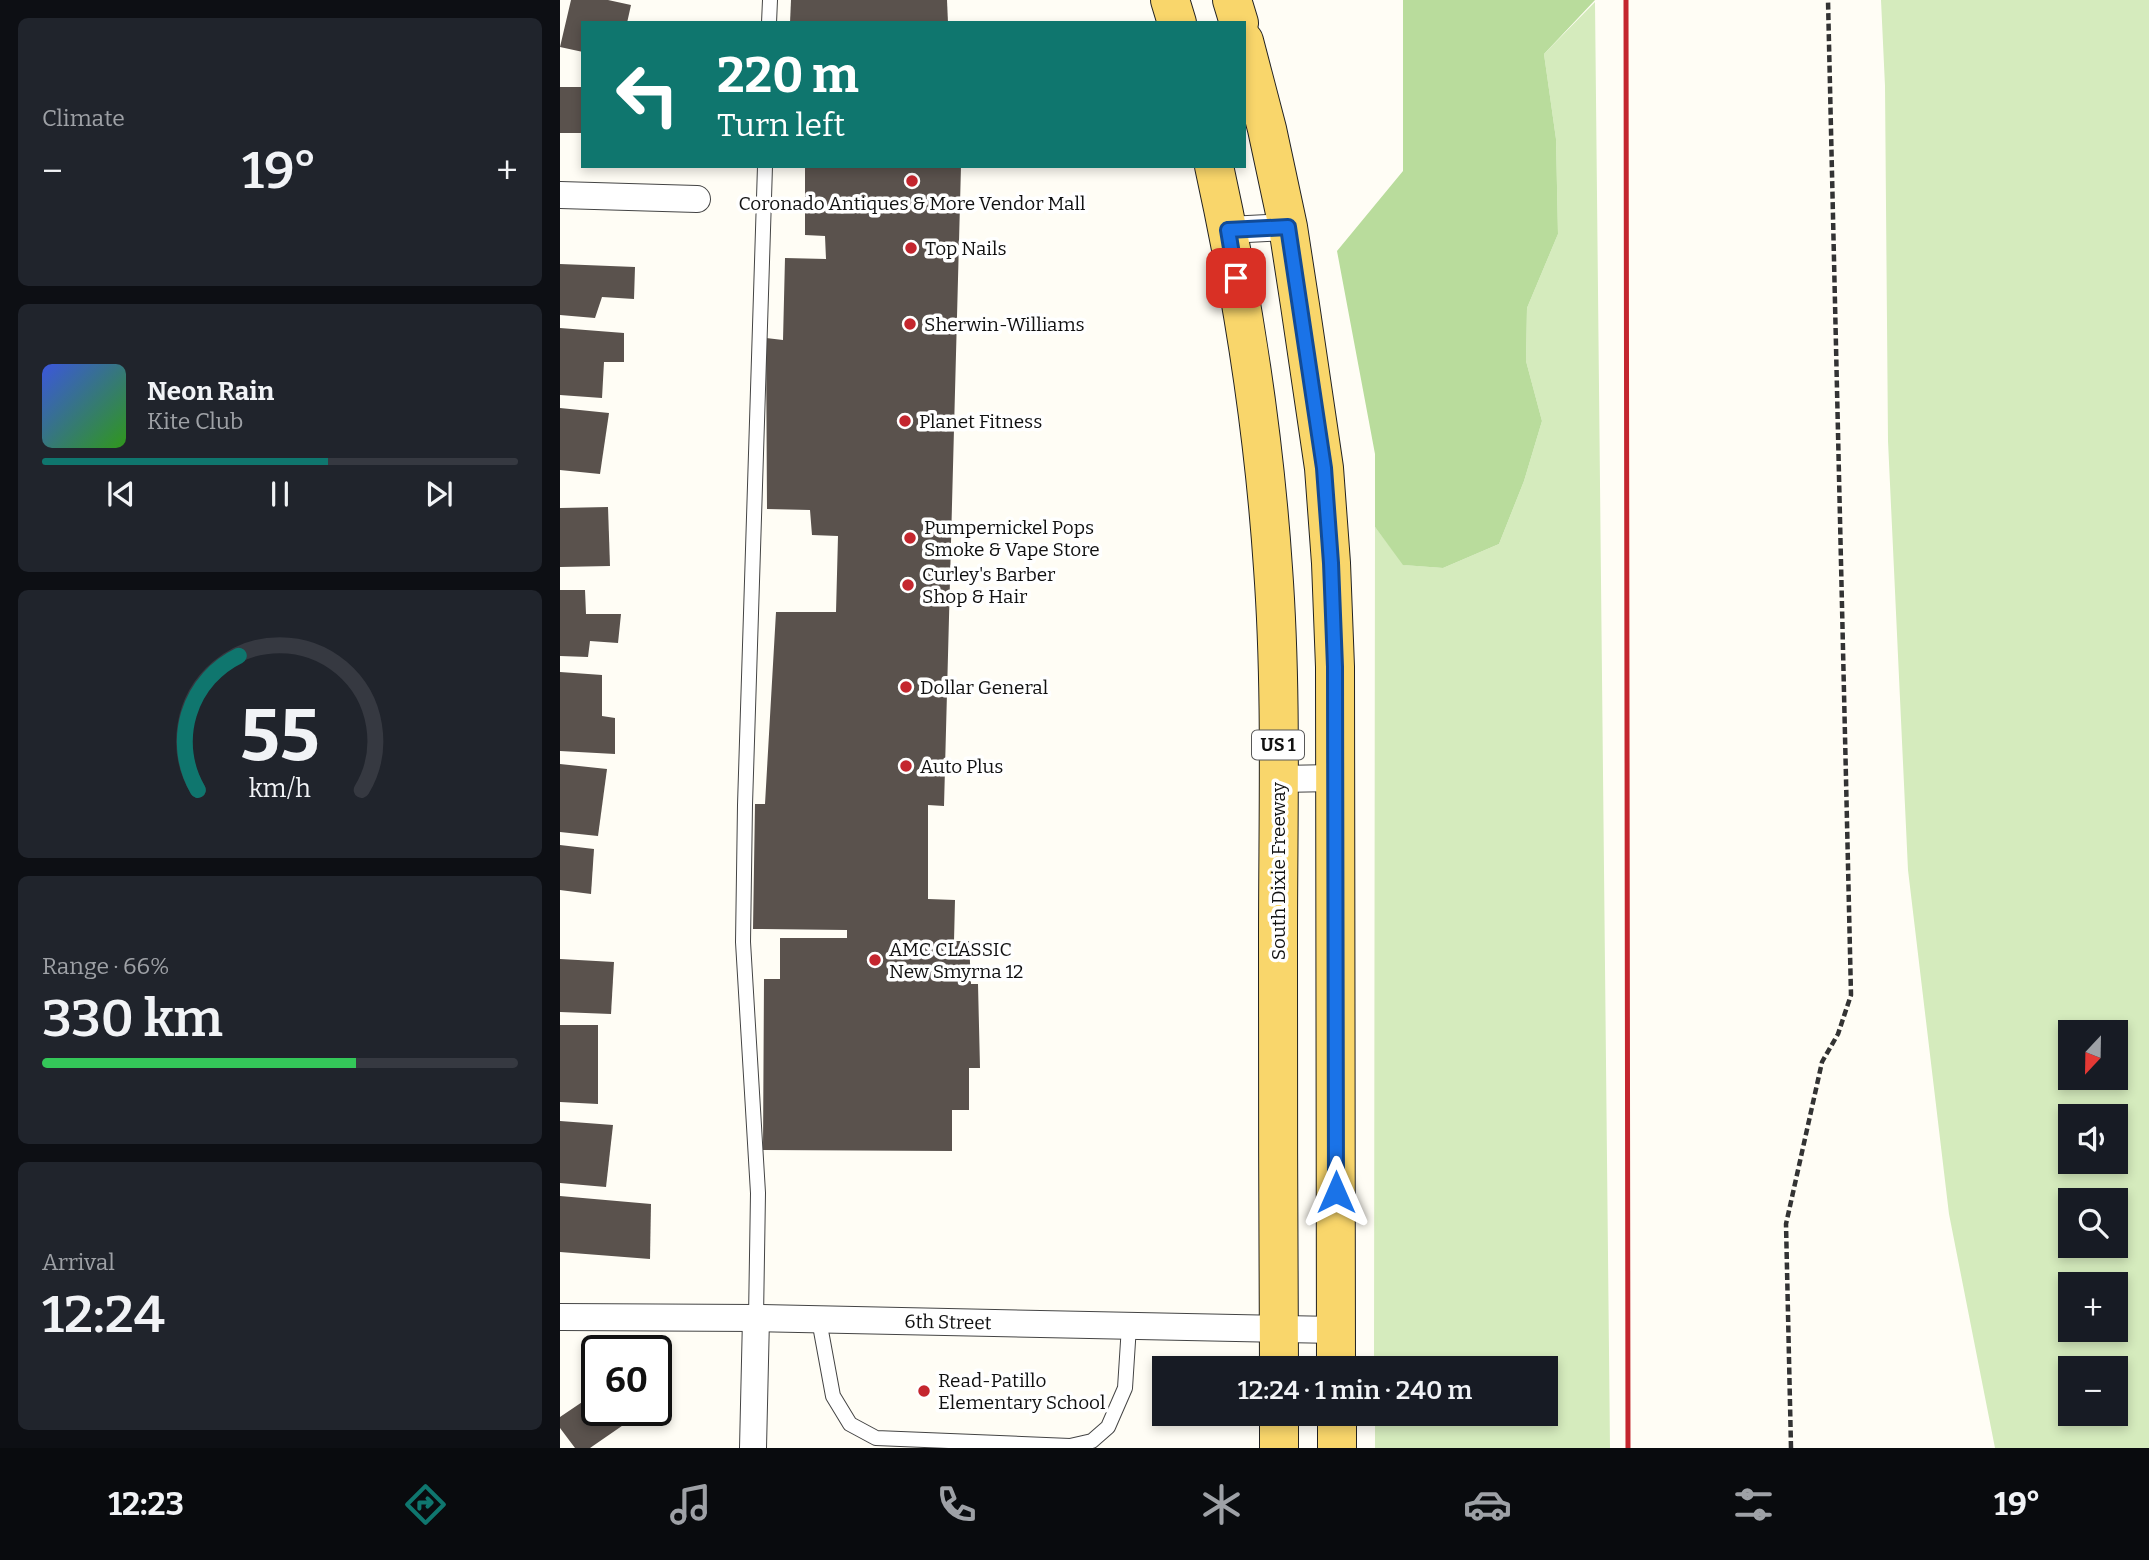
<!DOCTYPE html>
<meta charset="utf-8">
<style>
:root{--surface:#171b24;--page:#20242c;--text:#f1f3f6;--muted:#9ea1a6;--line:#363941;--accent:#0f766e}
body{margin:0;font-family:Bitter,serif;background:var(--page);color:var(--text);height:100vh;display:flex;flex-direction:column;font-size:26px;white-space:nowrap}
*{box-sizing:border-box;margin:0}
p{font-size:23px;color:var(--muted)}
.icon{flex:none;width:38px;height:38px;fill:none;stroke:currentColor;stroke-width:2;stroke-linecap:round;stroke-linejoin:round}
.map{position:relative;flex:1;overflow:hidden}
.sheet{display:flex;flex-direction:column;gap:18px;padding:18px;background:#0d0f14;width:560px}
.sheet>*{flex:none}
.banner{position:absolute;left:21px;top:21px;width:665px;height:147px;border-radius:0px;box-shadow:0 4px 10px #0003;background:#0f766e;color:#fff;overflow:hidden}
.needle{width:46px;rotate:202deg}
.buttons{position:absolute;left:1498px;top:1020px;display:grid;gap:14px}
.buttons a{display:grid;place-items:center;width:70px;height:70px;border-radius:0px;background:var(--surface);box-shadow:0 4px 10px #0003;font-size:35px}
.speed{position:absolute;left:21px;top:1335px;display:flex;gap:14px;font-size:35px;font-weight:700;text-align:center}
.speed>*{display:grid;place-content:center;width:91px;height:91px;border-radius:50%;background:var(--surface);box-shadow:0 4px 10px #0003;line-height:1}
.speed .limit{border:4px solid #111;border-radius:10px;background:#fff;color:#111}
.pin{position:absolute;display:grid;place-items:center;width:60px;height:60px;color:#fff;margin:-30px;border-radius:14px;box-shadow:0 4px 10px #0006}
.me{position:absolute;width:77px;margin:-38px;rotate:0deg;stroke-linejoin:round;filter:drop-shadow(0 0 5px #0008)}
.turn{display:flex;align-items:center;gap:24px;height:147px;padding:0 21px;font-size:32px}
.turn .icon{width:91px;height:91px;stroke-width:2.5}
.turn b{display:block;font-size:49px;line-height:60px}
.big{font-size:52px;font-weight:600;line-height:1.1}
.sheet .tile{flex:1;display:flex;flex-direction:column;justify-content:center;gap:10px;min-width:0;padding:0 24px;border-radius:10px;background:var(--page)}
.sheet .dial{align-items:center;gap:0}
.dial svg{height:182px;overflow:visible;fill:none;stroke:var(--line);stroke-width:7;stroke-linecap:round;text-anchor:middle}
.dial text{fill:var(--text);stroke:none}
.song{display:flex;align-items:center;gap:21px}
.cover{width:84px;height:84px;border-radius:10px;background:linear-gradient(135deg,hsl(230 70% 55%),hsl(110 70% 35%))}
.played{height:7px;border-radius:4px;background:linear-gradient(90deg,var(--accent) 60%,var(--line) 60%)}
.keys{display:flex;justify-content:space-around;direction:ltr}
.heat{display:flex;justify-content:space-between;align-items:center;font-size:38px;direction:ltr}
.charge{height:10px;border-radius:5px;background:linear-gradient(90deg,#34c759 66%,var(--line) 0)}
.trip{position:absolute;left:592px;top:1356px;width:406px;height:70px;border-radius:0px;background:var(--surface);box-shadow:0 4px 10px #0003;font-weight:600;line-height:70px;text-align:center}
.tab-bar{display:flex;height:112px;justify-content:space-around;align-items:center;background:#090b0e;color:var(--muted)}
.tab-bar .icon{width:49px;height:49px}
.tab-bar .current{color:var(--accent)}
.tab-bar b{font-size:32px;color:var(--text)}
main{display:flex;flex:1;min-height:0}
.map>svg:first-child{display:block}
.green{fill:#d5ebbd;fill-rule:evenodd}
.forest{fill:#b9dc9c}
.building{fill:#5a524d}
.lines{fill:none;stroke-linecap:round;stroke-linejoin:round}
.service-casing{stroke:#444;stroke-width:16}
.minor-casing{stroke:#444;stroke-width:28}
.primary-casing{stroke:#222;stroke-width:40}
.path{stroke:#333;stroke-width:4.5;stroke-dasharray:7 3.5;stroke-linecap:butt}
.service{stroke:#fff;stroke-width:14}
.minor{stroke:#fff;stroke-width:26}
.primary{stroke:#f9d66b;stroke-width:38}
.rail{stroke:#c4262e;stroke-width:5}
.route-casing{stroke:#114b97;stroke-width:18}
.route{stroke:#1a73e8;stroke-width:12}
.poi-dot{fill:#c4262e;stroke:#fff;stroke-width:2.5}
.labels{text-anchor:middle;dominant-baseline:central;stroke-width:7;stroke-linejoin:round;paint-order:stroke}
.shield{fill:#fff;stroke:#585858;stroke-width:2}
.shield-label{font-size:18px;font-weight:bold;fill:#111}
.poi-label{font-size:19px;fill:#111;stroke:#fff;text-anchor:start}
.street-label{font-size:19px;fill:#111;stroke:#fff}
</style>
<main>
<section class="sheet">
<div class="tile"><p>Climate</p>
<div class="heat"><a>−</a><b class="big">19°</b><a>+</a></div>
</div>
<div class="tile">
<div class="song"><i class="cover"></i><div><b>Neon Rain</b><p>Kite Club</p></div></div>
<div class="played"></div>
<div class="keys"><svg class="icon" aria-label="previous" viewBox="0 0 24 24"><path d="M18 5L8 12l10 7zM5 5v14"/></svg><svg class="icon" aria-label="pause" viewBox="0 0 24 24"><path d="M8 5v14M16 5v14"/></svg><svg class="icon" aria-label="next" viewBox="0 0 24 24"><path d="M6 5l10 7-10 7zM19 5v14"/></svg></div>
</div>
<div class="tile dial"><svg viewBox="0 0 100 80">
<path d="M14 69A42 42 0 1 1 86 69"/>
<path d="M14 69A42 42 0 0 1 32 10" stroke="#0f766e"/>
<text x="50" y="56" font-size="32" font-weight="700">55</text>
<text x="50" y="72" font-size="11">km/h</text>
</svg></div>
<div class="tile"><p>Range · 66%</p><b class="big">330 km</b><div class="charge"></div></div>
<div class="tile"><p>Arrival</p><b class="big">12:24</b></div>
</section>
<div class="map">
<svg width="1589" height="1448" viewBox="0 0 1589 1448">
<rect width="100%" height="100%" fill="#fffdf5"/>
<g class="green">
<path d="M1321 0H1589V1448H1435L1389 1214 1348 870 1328 441 1325 86ZM1510 1032H1556V1078H1510ZM1510 1116H1556V1162H1510ZM1510 1200H1556V1246H1510ZM1510 1284H1556V1330H1510ZM1510 1368H1556V1414H1510Z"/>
<path d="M1035 2 1050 1448H815V1414H985V1368H814L815 527 844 565 883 568 939 544 964 481 982 421 966 361 967 308 998 234 996 139 984 54Z"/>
</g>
<path class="forest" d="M843 0H1035L984 54 996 139 998 234 967 308 966 361 982 421 964 481 939 544 883 568 843 565 815 527V454L777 251 843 171Z"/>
<g class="building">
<path d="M11 0H48L71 5 67 23H23V52L0 47Z"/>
<path d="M231 0H387L388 23H230Z"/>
<rect x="0" y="87" width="23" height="46"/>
<path d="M245 166H401L384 806 368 805V899L395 900 394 941H409L411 984H418L420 1068H409V1110H392V1151L203 1150 204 979H220V938H287V930L193 929 195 804H205L216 612H276L278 536 252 535 250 510 207 509 206 338 223 340 225 258 266 259 265 236 245 235Z"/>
<path d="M0 264 75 267 74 299 42 297 35 318 0 315Z"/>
<path d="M0 328 64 333V362H44L42 398 0 395Z"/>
<path d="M0 408 49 413 40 474 0 470Z"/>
<path d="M48 507 50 566 0 567V508Z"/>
<path d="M0 590H25L26 614H61L58 643 30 641 28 657 0 656Z"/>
<path d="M0 672 42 675V716L55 718V754L0 751Z"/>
<path d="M0 764 47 769 38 836 0 832Z"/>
<path d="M0 845 34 849 31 894 0 890Z"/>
<path d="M0 959 54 962 51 1014 0 1012Z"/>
<path d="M0 1025H38V1104L0 1102Z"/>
<path d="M0 1121 53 1125 46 1187 0 1183Z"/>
<path d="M0 1196 91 1204 90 1259 0 1252Z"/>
<path d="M37 1392V1410H85L30 1448H15L0 1428V1417Z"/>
</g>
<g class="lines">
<g class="service-casing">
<g id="service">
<path d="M209 23 210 0"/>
<path d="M196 1318 198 1193 183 942 185 805 205 166"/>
<path d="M259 1320 273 1396 290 1424 316 1438 510 1446 532 1441 548 1427 565 1388 569 1326"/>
</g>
</g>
<g class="minor-casing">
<g id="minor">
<path d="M0 195 137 199"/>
<path d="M668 230 728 227"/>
<path d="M718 779 776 778"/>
<path d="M0 1317 196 1318 776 1330"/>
<path d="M193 1448 196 1318"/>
</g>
</g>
<g class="primary-casing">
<g id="primary">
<path d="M610 0 617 23"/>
<path d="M672 0 679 23"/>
<path d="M684 41 707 129 728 227 740 305 764 468 771 563 775 667 776 1368"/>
<path d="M654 166C683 298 704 433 713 568 722 691 718 815 718 938 718 1081 718 1225 719 1368"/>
<path d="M719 1414V1448"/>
<path d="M777 1414V1448"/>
</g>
</g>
<path class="path" d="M1231 1448 1226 1224 1262 1062 1278 1034 1291 995 1268 0"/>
<use href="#service" class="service"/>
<use href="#minor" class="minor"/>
<use href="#primary" class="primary"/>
<path class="rail" d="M1066 0 1068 1448"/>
</g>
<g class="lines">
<g class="route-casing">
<path id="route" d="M676 278 668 230 728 227 764 468 771 563 775 667 776 1192"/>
</g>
<use href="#route" class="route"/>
</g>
<g class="poi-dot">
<circle cx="352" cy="181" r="7"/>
<circle cx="351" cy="248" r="7"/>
<circle cx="350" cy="324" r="7"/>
<circle cx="345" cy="421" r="7"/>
<circle cx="350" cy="538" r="7"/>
<circle cx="348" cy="585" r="7"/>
<circle cx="346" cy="687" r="7"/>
<circle cx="346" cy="766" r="7"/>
<circle cx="315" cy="960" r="7"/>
<circle cx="364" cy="1391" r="7"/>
</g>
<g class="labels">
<rect class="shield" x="692" y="730.5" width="52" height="29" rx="5"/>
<g class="shield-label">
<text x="718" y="745">US 1</text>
</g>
<g class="poi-label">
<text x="352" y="203" text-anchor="middle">Coronado Antiques &amp; More Vendor Mall</text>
<text x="365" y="248">Top Nails</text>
<text x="364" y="324">Sherwin-Williams</text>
<text x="359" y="421">Planet Fitness</text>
<text x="364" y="527">Pumpernickel Pops<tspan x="364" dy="22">Smoke &amp; Vape Store</tspan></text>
<text x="362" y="574">Curley's Barber<tspan x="362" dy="22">Shop &amp; Hair</tspan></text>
<text x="360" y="687">Dollar General</text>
<text x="360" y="766">Auto Plus</text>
<text x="329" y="949">AMC CLASSIC<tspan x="329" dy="22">New Smyrna 12</tspan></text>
<text x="378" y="1380">Read-Patillo<tspan x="378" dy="22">Elementary School</tspan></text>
</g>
<g class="street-label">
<text transform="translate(718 871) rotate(-90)">South Dixie Freeway</text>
<text transform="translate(388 1322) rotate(1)">6th Street</text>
</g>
</g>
</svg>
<div class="buttons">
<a><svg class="needle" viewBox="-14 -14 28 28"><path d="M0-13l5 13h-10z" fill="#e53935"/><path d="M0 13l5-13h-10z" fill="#9ea1a6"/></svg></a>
<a><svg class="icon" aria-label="sound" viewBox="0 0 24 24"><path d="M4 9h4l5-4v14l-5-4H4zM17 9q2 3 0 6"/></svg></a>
<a><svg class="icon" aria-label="search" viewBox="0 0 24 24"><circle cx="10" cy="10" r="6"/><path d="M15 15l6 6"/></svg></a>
<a>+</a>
<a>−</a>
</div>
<div class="speed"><div class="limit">60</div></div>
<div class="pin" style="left:676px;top:278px;background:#d93025"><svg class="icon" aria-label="arrive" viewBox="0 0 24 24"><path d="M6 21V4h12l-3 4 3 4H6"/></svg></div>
<svg class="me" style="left:776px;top:1192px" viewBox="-20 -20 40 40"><path d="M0-17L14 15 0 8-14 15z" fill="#1a73e8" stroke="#fff" stroke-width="4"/></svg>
<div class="trip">12:24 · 1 min · 240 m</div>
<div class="banner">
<div class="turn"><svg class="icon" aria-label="left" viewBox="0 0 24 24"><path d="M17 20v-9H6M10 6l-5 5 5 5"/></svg><div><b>220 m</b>Turn left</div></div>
</div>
</div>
</main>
<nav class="tab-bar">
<b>12:23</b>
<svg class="icon current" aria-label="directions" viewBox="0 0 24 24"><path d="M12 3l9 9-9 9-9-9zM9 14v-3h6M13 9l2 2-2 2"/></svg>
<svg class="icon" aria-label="music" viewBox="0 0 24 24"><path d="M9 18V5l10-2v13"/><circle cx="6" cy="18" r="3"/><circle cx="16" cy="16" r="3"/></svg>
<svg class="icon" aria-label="phone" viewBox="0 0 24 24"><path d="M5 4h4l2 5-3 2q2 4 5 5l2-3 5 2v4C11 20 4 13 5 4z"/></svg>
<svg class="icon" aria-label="climate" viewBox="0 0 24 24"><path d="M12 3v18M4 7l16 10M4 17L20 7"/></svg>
<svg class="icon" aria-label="car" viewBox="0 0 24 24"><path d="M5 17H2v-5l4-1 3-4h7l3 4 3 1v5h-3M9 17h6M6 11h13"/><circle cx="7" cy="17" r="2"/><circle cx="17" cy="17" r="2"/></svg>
<svg class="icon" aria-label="filters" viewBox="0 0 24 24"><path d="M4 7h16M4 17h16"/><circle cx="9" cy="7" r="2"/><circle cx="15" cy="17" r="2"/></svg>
<b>19°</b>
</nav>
